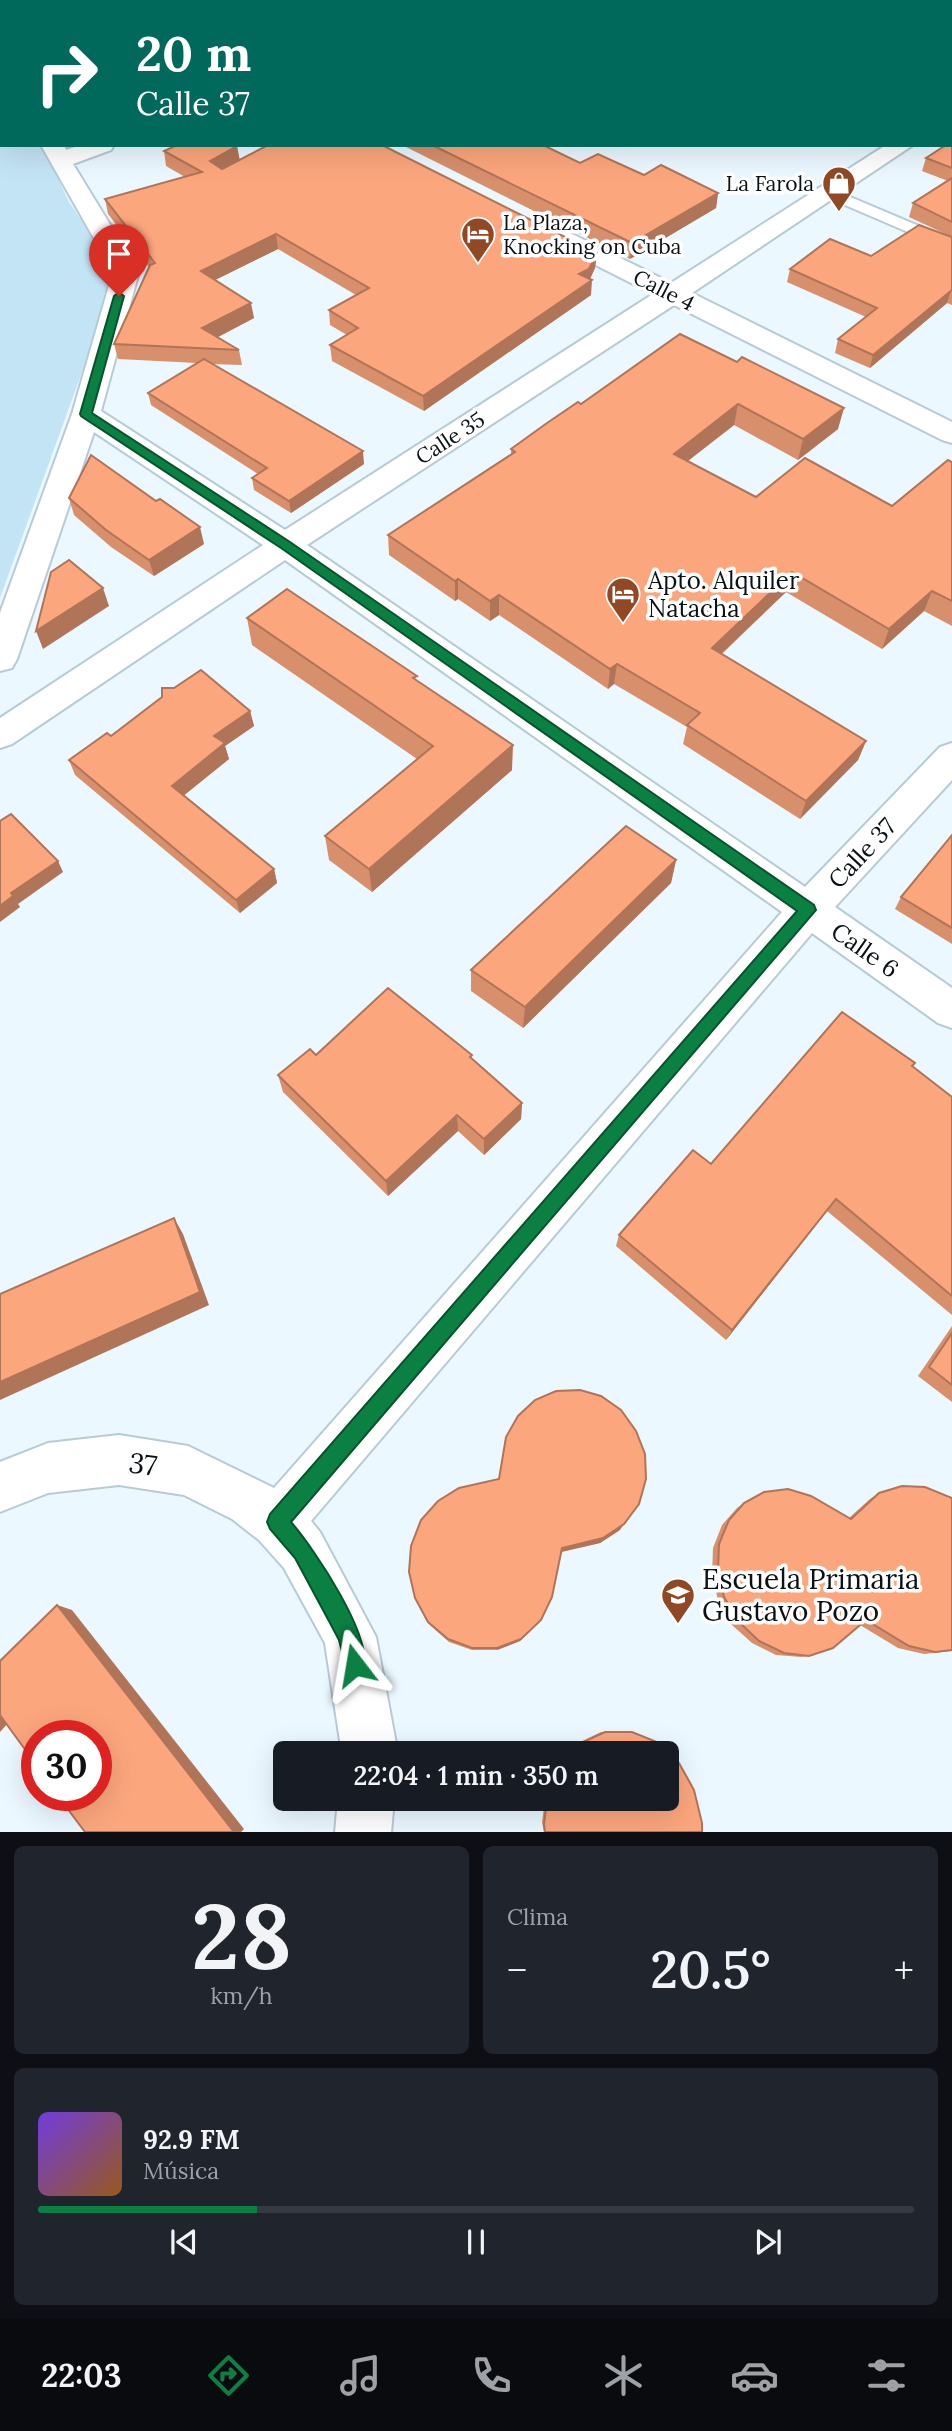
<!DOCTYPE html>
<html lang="es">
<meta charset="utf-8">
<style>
:root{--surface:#171b24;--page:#20242c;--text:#f1f3f6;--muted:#9ea1a6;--line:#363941;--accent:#0b8043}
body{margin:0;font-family:Lora,serif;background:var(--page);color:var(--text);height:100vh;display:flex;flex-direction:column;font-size:26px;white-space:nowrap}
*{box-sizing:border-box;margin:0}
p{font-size:23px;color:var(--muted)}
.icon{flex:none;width:38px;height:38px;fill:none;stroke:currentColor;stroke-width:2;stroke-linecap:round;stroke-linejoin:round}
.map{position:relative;height:1832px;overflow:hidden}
.drawer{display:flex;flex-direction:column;gap:14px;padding:14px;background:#0d0f14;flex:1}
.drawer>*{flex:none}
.banner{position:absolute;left:0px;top:0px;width:952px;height:147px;box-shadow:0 7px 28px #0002;background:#00695c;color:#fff;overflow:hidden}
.speed{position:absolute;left:21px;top:1720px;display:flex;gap:14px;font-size:35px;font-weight:700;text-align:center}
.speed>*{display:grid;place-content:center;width:91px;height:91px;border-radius:50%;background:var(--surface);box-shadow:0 7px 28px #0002;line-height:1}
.speed .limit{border:10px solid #d22;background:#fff;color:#111}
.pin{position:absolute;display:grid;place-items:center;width:60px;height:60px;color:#fff;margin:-72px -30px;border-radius:50% 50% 50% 0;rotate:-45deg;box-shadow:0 0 7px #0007}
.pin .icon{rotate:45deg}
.me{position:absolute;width:77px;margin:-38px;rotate:346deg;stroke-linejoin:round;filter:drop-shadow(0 0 5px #0008)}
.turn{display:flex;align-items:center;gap:24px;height:147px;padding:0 21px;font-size:32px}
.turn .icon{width:91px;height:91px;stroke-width:2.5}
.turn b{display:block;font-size:49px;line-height:60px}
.big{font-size:52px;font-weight:600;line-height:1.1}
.drawer .card{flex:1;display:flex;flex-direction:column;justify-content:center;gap:10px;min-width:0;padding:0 24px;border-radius:10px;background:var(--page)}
.drawer .dial{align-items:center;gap:0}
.dial b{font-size:91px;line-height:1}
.song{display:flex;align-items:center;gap:21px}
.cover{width:84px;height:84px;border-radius:10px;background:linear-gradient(135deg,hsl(260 70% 55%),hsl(30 70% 35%))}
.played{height:7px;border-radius:4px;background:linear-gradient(90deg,var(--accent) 25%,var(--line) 25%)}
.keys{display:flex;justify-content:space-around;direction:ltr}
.heat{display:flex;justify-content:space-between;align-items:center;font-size:38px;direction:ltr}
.drawer .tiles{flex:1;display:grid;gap:14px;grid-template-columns:1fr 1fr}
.card:last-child{grid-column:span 2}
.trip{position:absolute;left:273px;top:1741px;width:406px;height:70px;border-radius:10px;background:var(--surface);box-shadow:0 7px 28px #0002;font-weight:600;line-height:70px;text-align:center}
.tab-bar{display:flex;height:112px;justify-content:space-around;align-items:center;background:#090b0e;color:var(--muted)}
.tab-bar .icon{width:49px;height:49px}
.tab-bar .current{color:var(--accent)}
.tab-bar b{font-size:32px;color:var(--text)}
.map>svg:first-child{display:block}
.green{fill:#c3e4f5}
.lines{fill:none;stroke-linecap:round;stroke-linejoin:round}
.lane-casing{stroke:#b6cbd6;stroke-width:4}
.street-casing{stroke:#b6cbd6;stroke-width:4}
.lane{fill:#fff;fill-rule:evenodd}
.street{fill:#fff;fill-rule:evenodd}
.wall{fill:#d88f6c}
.shaded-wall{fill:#b07458}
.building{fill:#fba67d;stroke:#b07458;stroke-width:2}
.route{fill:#0b8043;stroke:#07532c;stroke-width:2}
.labels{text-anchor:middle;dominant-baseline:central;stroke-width:7;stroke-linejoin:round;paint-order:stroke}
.far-poi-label{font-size:21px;fill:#0a1115;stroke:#fff;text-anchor:end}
.far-street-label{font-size:21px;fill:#0a1115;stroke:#fff}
.poi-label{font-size:24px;fill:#0a1115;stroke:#fff;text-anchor:start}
.street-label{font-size:24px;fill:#0a1115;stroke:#fff}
.near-street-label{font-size:28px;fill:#0a1115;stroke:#fff}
.near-poi-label{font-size:28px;fill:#0a1115;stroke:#fff;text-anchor:start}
</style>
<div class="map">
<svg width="952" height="1833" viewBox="0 0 952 1833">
<rect width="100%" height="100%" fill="#ebf8ff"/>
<path class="green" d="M0 45 2 145H42L69 202 118 273 0 598Z"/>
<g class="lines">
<g class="lane-casing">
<g id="lane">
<rect x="0" y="77" width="2" height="12"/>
<path d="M0 112H2L0 124Z"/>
<path d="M829 188 952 240V251L824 196 821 193 824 190Z"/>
</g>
</g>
<g class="street-casing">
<g id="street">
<path d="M40 0H63L39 2Z"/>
<path d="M78 0H100L101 2H79Z"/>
<path d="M952 106V120L950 121V107Z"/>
<path d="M41 145H64L66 150 81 145H114L111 150 73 164 139 272 101 411 285 530 653 294 542 238 539 233 542 228 551 226 560 228 671 283 886 145H913L692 293 952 422V443L942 440 674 305 307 545 805 887 940 747 952 743V780L835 907 952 988V1028L938 1023 812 933 311 1521 320 1532 376 1637 398 1754H342L325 1643 284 1568 259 1540 232 1519 184 1495 119 1485 48 1493 0 1512V1462L48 1443 119 1435 188 1446 274 1488 782 912 285 560 12 744 0 748V718L263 545 94 432 17 659 12 668 0 671V613L72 414 113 272Z"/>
<path d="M338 1799H394L391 1833H335Z"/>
</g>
</g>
<use href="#lane" class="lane"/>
<use href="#street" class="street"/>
</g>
<g class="wall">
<path d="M296 0H952V52L950 51V2H300Z"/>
<path d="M952 142V237L909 217 913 203 948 181 922 171 926 158Z"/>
<path d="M402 145H543L580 163 644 175 718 193 716 208 630 259Z"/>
<path d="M237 146 239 160 597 253 595 268 590 279 591 295 424 411 332 361 330 345 347 335 330 325 329 310 356 295 278 249 215 280 254 318 217 337 239 350 242 365 212 364 364 464 291 513 254 490 252 478 258 474 151 405 148 393 197 363 118 359 114 344 149 267 108 214 105 199 185 177 166 166 164 151Z"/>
<path d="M952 237V305L947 303 870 368 835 353 838 339 866 317 787 282 790 269 871 256Z"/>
<path d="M680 334 838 429 798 460 734 425 688 461 756 497 892 506 952 462V626L924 611 882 649 786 592 722 654 866 741 858 760 800 819 683 744 687 727 614 684 608 689 499 615 490 621 458 599 455 601 389 555 388 535 511 455V449L581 404Z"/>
<path d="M69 498 204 544 154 576 111 547 74 515Z"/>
<path d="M247 618 417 681 512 770 372 892 329 860 325 836 417 759 252 645Z"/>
<path d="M250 711 254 726 225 746 229 759 184 795 274 869 277 883 240 913 75 775 69 760 111 736Z"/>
<path d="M952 835V944L895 909 901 897Z"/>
<path d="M676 860 671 883 523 1028 471 991V970Z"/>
<path d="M316 1055 472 1059 522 1103 521 1119 484 1155 458 1131 388 1196 283 1092 278 1075Z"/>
<path d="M913 1067 952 1097V1315L827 1211 726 1340 616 1246 619 1235 711 1164Z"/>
<path d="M952 1326V1402L918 1376Z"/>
<path d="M879 1493 952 1498V1651L924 1654 898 1648 860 1625 809 1656 801 1657 776 1655 752 1643 732 1625 718 1600 712 1574 713 1548 722 1525 737 1508 744 1503 849 1518 870 1499Z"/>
<path d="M620 1530 600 1543 562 1552 539 1623 520 1641 497 1650H472L449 1642 430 1625 415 1598Z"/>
<path d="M601 1732H632L657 1742 679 1763 694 1790 702 1823V1832H544L542 1822 545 1799H667V1754H567L578 1743Z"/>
</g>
<g class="shaded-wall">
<path d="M237 146 240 161 213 176 210 161Z"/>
<path d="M718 193 716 208 630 259 632 243Z"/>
<path d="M276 234 278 249 203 286 201 271Z"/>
<path d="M597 253 595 268 588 283 592 280 591 295 424 411 423 396Z"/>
<path d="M951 290 947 303 870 368 873 355Z"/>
<path d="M251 303 254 318 205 344 202 328Z"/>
<path d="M738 404 734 425 671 474 674 454Z"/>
<path d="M844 408 838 429 798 460 803 439Z"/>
<path d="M363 451 364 464 291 513 289 501Z"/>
<path d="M200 527 204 544 154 576 149 560Z"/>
<path d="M792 572 786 592 707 667 712 648Z"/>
<path d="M458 579V599L455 601V581Z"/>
<path d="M103 588 109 606 43 649 36 631Z"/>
<path d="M932 591 924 611 882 649 889 629Z"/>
<path d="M499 595V615L490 621V601Z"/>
<path d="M617 664 614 684 608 689 610 669Z"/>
<path d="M250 711 254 726 225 746 229 759 177 801 172 786 214 736Z"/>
<path d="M866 741 858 760 800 819 806 801Z"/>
<path d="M513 745 512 770 372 892 369 869Z"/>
<path d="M676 860 671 883 523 1028 525 1007Z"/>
<path d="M58 861 63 872 18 904 20 907 0 922V906L11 893Z"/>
<path d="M274 869 277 883 240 913 236 900Z"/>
<path d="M522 1103 521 1119 484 1155V1139Z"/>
<path d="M457 1115 458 1131 388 1196 386 1181Z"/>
<path d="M836 1199 827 1211 726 1340 732 1330Z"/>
<path d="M174 1218 183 1234 209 1305 0 1400V1382Z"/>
<path d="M624 1524 620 1530 600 1543 560 1552 562 1548Z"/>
<path d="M57 1605 72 1610 244 1829 241 1832H234Z"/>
<path d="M541 1620 520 1641 497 1650V1648Z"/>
<path d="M0 1712 17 1713 0 1732Z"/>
</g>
<g class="building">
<path d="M322 0H952V38L950 37V2H326Z"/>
<path d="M952 142V168L926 158 946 145H950V143Z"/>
<path d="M177 145H235L237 146 210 161 222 169 268 145H382L597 253 589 269 579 274 592 280 423 396 330 345 358 328 329 310 369 288 276 234 201 271 251 303 202 328 239 350 114 344 150 265 155 263 105 199 202 172 164 151Z"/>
<path d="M432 145H543L580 163 598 154 644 175 661 165 718 193 632 243Z"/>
<path d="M952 178V222L913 203Z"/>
<path d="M919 225 952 237V290L873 355 838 339 877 308 790 269 830 239 871 256Z"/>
<path d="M680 334 737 362 742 357 844 408 803 439 738 404 674 454 756 497 805 458 892 506 948 460 952 462V601L932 591 889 629 792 572 712 648 866 741 806 801 687 725 700 713 617 664 610 669 499 595 490 601 458 579 455 581 388 535 515 452 511 449 547 423 578 402 581 404Z"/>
<path d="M204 359 363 451 289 501 252 478 267 468 148 393Z"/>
<path d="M91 455 156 501 160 499 200 527 149 560 106 530 69 498Z"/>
<path d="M69 560 103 588 36 631 51 572Z"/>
<path d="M287 589 417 676 413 678 513 745 369 869 325 836 433 746 247 618Z"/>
<path d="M201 670 250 711 214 736 225 743 172 786 274 869 236 900 69 760 107 733 111 736 162 697V688H174Z"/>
<path d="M11 814 58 861 11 893 13 896 0 906V821Z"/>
<path d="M626 826 676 860 525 1007 471 970Z"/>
<path d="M952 835V928L901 897Z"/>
<path d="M388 988 472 1055 470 1057 522 1103 484 1139 457 1115 386 1181 278 1075 310 1049 316 1055Z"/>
<path d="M842 1012 915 1063 912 1066 952 1097V1296L836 1199 732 1330 619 1235 693 1150 711 1164Z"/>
<path d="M174 1218 200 1292 0 1382V1294Z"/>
<path d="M952 1333V1385L929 1367Z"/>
<path d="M580 1390 601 1396 621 1410 636 1431 645 1454 646 1479 639 1504 624 1524 603 1538 562 1548 552 1597 541 1620 521 1639 497 1648H472L448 1639 428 1622 415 1598 409 1572 411 1546 421 1520 438 1501 459 1488 499 1479 506 1437 518 1416 535 1400 556 1391Z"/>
<path d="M902 1486 925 1487 952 1498V1650L935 1652 909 1646 866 1620 833 1648 809 1656 784 1653 759 1641 739 1622 724 1597 718 1570 719 1544 729 1520 744 1503 764 1492 788 1489 811 1496 851 1519 879 1493Z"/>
<path d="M57 1605 234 1832H85L58 1796H96V1736H37V1766L0 1715V1661Z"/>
<path d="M605 1732H632L657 1742 679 1763 694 1790 702 1823V1832H545L544 1825 547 1799H667V1754H570L581 1743Z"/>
</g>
<path class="route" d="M119 292 124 296 92 413 290 542 814 905 816 910 291 1522C313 1547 376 1640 363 1672L355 1676 347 1672 339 1640 330 1623 295 1558 270 1529 267 1522 270 1514 797 911 281 548 81 416 80 414 114 296Z"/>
<defs>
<g id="shop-pin" transform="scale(1.75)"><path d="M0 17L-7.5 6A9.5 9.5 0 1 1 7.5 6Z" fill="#904924" stroke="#fff"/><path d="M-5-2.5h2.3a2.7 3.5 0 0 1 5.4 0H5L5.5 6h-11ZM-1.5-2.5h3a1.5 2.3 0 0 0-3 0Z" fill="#fff"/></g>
<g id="hotel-pin" transform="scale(1.75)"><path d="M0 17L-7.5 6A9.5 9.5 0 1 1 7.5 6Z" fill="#904924" stroke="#fff"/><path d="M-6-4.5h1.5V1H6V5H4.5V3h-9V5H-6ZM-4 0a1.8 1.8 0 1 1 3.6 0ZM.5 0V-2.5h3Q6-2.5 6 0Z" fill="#fff"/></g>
<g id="school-pin" transform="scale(1.75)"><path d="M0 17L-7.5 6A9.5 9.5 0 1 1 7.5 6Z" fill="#904924" stroke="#fff"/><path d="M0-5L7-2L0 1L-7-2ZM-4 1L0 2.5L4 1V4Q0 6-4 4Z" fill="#fff"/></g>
</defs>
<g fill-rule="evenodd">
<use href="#shop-pin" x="839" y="183"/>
<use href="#hotel-pin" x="478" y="234"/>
<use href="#hotel-pin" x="623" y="594"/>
<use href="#school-pin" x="678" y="1595"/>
</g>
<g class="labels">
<g class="far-poi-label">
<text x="814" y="183">La Farola</text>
<text x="503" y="222" text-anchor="start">La Plaza,<tspan x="503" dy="24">Knocking on Cuba</tspan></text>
</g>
<g class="far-street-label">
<text transform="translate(664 290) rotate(27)">Calle 4</text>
<text transform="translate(450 438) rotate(-33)">Calle 35</text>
</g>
<g class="poi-label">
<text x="648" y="580">Apto. Alquiler<tspan x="648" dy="28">Natacha</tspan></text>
</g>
<g class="street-label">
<text transform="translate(862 853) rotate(-47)">Calle 37</text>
<text transform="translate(865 950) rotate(35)">Calle 6</text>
</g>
<g class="near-street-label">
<text transform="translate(143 1464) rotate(8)">37</text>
</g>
<g class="near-poi-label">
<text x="702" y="1579">Escuela Primaria<tspan x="702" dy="32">Gustavo Pozo</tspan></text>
</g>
</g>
</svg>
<div class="speed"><div class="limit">30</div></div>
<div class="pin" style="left:119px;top:296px;background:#d93025"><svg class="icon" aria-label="arrive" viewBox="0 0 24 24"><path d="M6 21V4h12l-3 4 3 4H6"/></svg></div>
<svg class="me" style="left:355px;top:1665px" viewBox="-20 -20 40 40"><path d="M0-17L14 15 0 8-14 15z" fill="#0b8043" stroke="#fff" stroke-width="4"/></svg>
<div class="trip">22:04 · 1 min · 350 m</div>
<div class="banner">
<div class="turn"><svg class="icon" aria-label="right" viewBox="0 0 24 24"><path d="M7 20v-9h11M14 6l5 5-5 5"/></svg><div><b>20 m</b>Calle 37</div></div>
</div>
</div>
<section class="drawer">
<div class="tiles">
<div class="card dial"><b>28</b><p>km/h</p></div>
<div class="card"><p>Clima</p>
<div class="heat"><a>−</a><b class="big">20.5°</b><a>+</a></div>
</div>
<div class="card">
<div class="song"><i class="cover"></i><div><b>92.9 FM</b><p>Música</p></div></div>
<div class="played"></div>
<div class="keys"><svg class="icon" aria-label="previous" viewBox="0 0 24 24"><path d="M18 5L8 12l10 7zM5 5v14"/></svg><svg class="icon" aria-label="pause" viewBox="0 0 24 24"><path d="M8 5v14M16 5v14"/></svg><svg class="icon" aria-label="next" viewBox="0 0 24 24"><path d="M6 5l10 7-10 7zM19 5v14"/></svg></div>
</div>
</div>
</section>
<nav class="tab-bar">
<b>22:03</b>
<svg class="icon current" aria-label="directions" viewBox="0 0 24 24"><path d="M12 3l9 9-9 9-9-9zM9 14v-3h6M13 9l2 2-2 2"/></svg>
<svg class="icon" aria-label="music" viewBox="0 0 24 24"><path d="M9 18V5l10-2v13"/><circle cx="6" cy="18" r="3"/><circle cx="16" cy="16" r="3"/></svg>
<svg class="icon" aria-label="phone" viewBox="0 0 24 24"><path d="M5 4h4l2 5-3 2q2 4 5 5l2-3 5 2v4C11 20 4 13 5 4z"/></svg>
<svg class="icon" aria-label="climate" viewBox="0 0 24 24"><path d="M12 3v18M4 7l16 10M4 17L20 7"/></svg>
<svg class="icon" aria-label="car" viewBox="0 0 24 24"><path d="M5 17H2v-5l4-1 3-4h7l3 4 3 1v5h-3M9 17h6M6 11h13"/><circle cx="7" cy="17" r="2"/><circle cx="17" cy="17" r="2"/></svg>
<svg class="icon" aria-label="filters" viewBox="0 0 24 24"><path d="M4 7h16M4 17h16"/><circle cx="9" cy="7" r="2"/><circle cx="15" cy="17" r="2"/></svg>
</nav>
